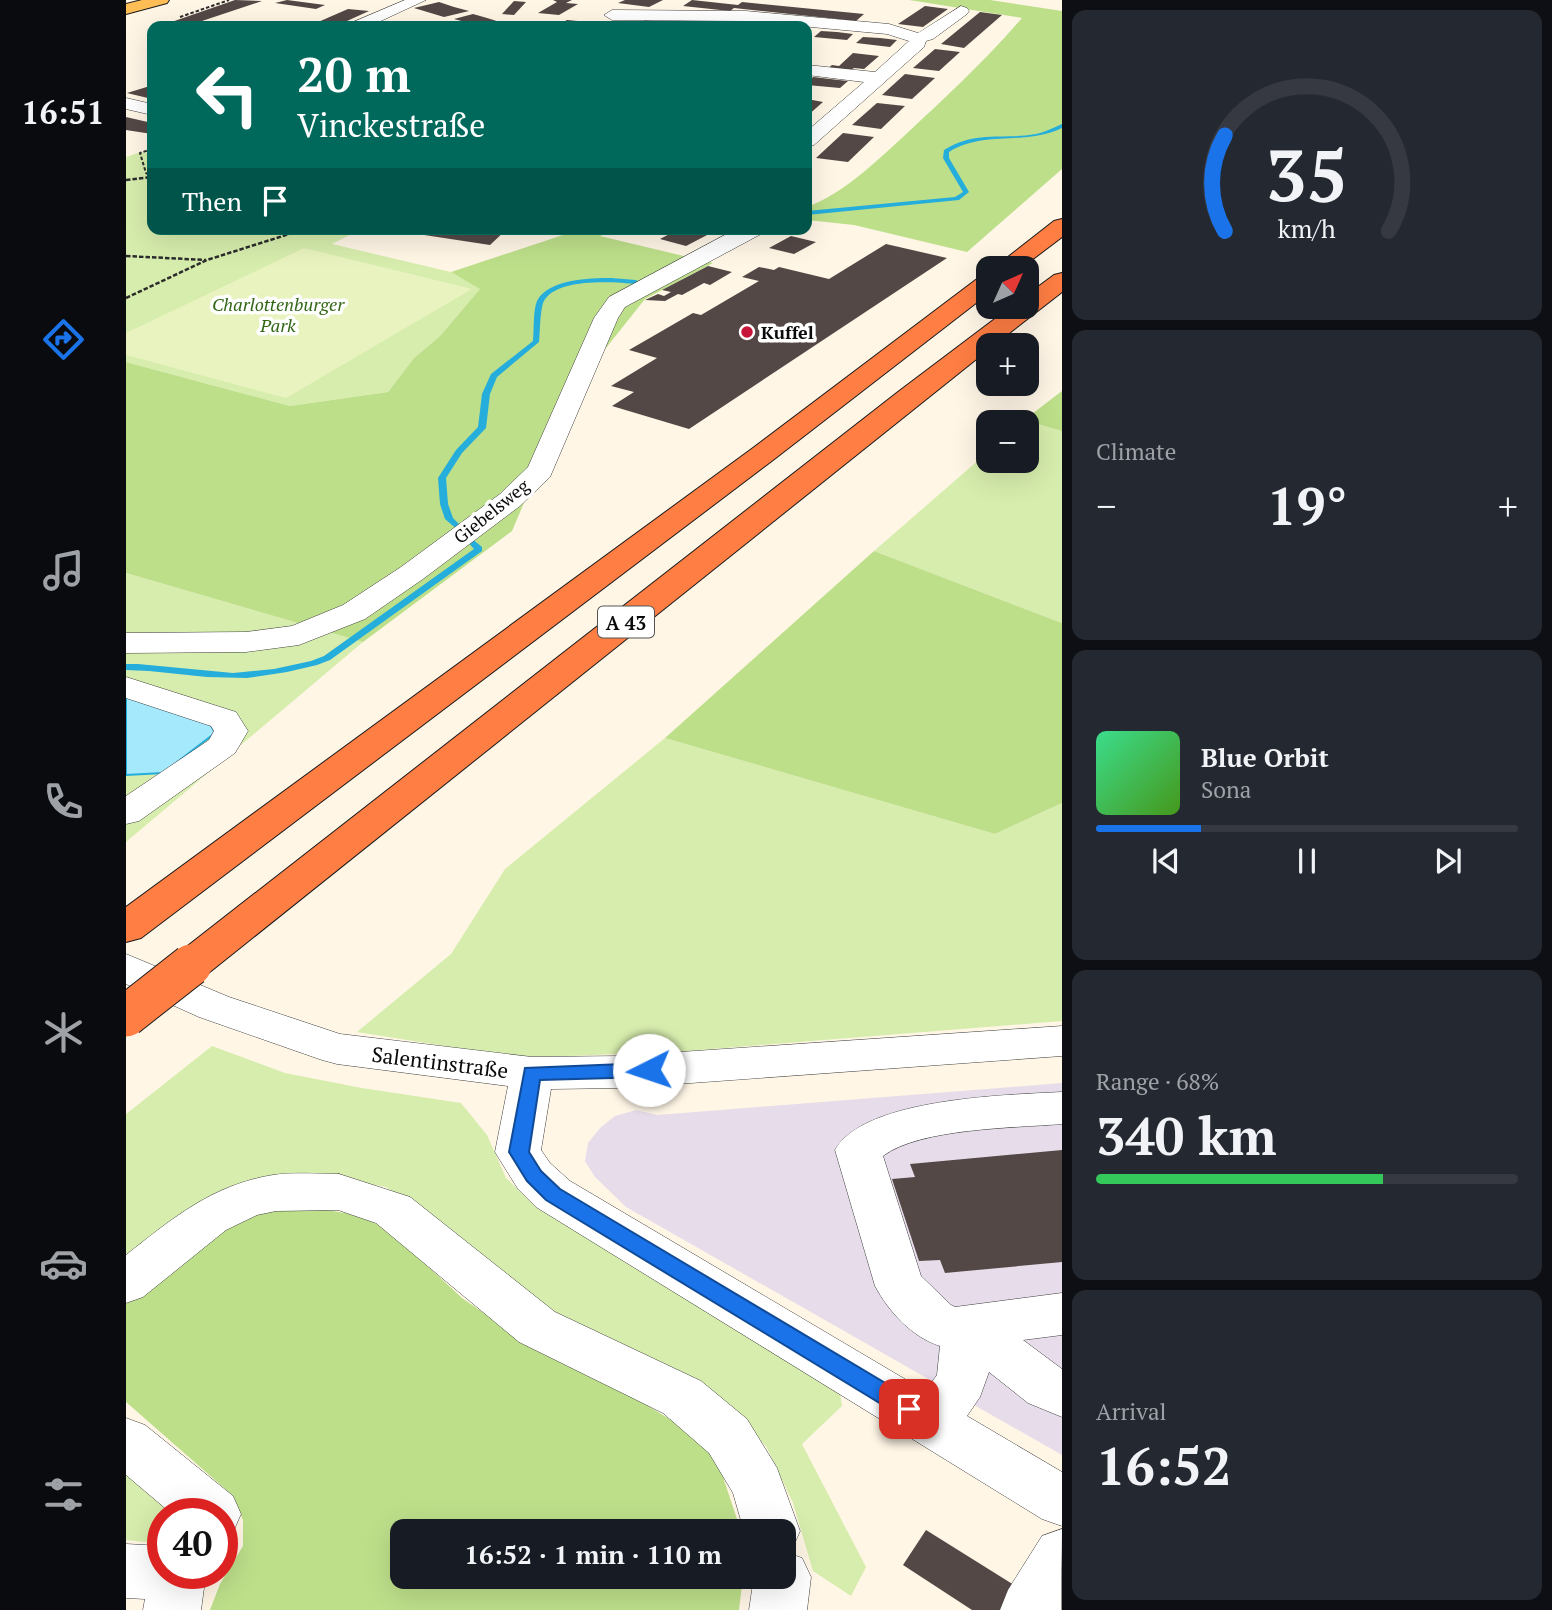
<!DOCTYPE html>
<meta charset="utf-8">
<style>
:root{--surface:#171b24;--page:#242831;--text:#f1f3f6;--muted:#9ea1a6;--line:#363941;--accent:#1a73e8}
body{margin:0;font-family:"PT Serif",serif;background:var(--page);color:var(--text);height:100vh;display:flex;flex-direction:column;font-size:26px;white-space:nowrap}
*{box-sizing:border-box;margin:0}
p{font-size:23px;color:var(--muted)}
.icon{flex:none;width:38px;height:38px;fill:none;stroke:currentColor;stroke-width:2;stroke-linecap:round;stroke-linejoin:round}
.map{position:relative;flex:1;overflow:hidden}
.side{display:flex;flex-direction:column;gap:10px;padding:10px;background:#0d0f14;width:490px}
.side>*{flex:none}
.guide{position:absolute;left:21px;top:21px;width:665px;height:214px;border-radius:14px;box-shadow:0 7px 28px #0002;background:#00695c;color:#fff;overflow:hidden}
.needle{width:46px;rotate:45deg}
.buttons{position:absolute;left:850px;top:256px;display:grid;gap:14px}
.buttons a{display:grid;place-items:center;width:63px;height:63px;border-radius:14px;background:var(--surface);box-shadow:0 7px 28px #0002;font-size:35px}
.speed{position:absolute;left:21px;top:1498px;display:flex;gap:14px;font-size:35px;font-weight:700;text-align:center}
.speed>*{display:grid;place-content:center;width:91px;height:91px;border-radius:50%;background:var(--surface);box-shadow:0 7px 28px #0002;line-height:1}
.speed .limit{border:10px solid #d22;background:#fff;color:#111}
.pin{position:absolute;display:grid;place-items:center;width:60px;height:60px;color:#fff;margin:-30px;border-radius:14px;box-shadow:0 4px 10px #0006}
.me{position:absolute;width:77px;margin:-38px;rotate:266deg;stroke-linejoin:round;filter:drop-shadow(0 0 5px #0008)}
.turn{display:flex;align-items:center;gap:24px;height:147px;padding:0 35px;font-size:32px}
.turn .icon{width:91px;height:91px;stroke-width:2.5}
.turn b{display:block;font-size:49px;line-height:60px}
.then{display:flex;align-items:center;height:66px;padding:0 35px;background:#0003;gap:14px;font-size:26px}
.big{font-size:52px;font-weight:700;line-height:1.1}
.side .widget{flex:1;display:flex;flex-direction:column;justify-content:center;gap:10px;min-width:0;padding:0 24px;border-radius:14px;background:var(--page)}
.side .dial{align-items:center;gap:0}
.dial svg{height:182px;overflow:visible;fill:none;stroke:var(--line);stroke-width:7;stroke-linecap:round;text-anchor:middle}
.dial text{fill:var(--text);stroke:none}
.song{display:flex;align-items:center;gap:21px}
.cover{width:84px;height:84px;border-radius:10px;background:linear-gradient(135deg,hsl(150 70% 55%),hsl(100 70% 35%))}
.played{height:7px;border-radius:4px;background:linear-gradient(90deg,var(--accent) 25%,var(--line) 25%)}
.keys{display:flex;justify-content:space-around;direction:ltr}
.heat{display:flex;justify-content:space-between;align-items:center;font-size:38px;direction:ltr}
.charge{height:10px;border-radius:5px;background:linear-gradient(90deg,#34c759 68%,var(--line) 0)}
.trip{position:absolute;left:264px;top:1519px;width:406px;height:70px;border-radius:14px;background:var(--surface);box-shadow:0 7px 28px #0002;font-weight:700;line-height:70px;text-align:center}
main{display:flex;flex:1;min-height:0}
.dock{display:flex;flex-direction:column;width:126px;justify-content:space-around;align-items:center;background:#090b0e;color:var(--muted)}
.dock .icon{width:49px;height:49px}
.dock .active{color:var(--accent)}
.dock b{font-size:32px;color:var(--text)}
.map>svg:first-child{display:block}
.industrial{fill:#e7dcea}
.green{fill:#d7edad}
.forest{fill:#bddf8a}
.pitch{fill:#e9f3bf}
.water{fill:#a5e9fd;stroke:#25addb;stroke-width:2}
.lines{fill:none;stroke-linecap:round;stroke-linejoin:round}
.stream{fill:#25addb;fill-rule:evenodd}
.building{fill:#534845}
.minor-casing{stroke:#3d3d3d;stroke-width:1}
.major-casing{stroke:#1b1b1b;stroke-width:2}
.highway-casing{stroke:#1b1b1b;stroke-width:2}
.path-far1{stroke:#2c2c2c;stroke-width:2;stroke-dasharray:3.5 2;stroke-linecap:butt}
.path{stroke:#2c2c2c;stroke-width:2.5;stroke-dasharray:4.5 2;stroke-linecap:butt}
.minor{fill:#fff;fill-rule:evenodd}
.major{fill:#ffbd56;fill-rule:evenodd}
.highway{fill:#ff7e44;fill-rule:evenodd}
.highway-bridge-casing{stroke:#1b1b1b;stroke-width:43;stroke-linecap:butt}
.highway-bridge{stroke:#ff7e44;stroke-width:41}
.route{fill:#1a73e8;stroke:#114b97;stroke-width:2}
.poi-dot{fill:#c61538;stroke:#fff;stroke-width:2.5}
.labels{text-anchor:middle;dominant-baseline:central;stroke-width:7;stroke-linejoin:round;paint-order:stroke}
.far-park-label{font-size:18px;font-style:italic;fill:#326615;stroke:#fff}
.far-poi-label{font-size:18px;font-weight:bold;fill:#0a0a0a;stroke:#fff;text-anchor:start}
.far-street-label{font-size:18px;fill:#0a0a0a;stroke:#fff}
.shield{fill:#fff;stroke:#545454;stroke-width:2}
.shield-label{font-size:19px;font-weight:bold;fill:#0a0a0a}
.street-label{font-size:21px;fill:#0a0a0a;stroke:#fff}
</style>
<main>
<nav class="dock">
<b>16:51</b>
<svg class="icon active" aria-label="directions" viewBox="0 0 24 24"><path d="M12 3l9 9-9 9-9-9zM9 14v-3h6M13 9l2 2-2 2"/></svg>
<svg class="icon" aria-label="music" viewBox="0 0 24 24"><path d="M9 18V5l10-2v13"/><circle cx="6" cy="18" r="3"/><circle cx="16" cy="16" r="3"/></svg>
<svg class="icon" aria-label="phone" viewBox="0 0 24 24"><path d="M5 4h4l2 5-3 2q2 4 5 5l2-3 5 2v4C11 20 4 13 5 4z"/></svg>
<svg class="icon" aria-label="climate" viewBox="0 0 24 24"><path d="M12 3v18M4 7l16 10M4 17L20 7"/></svg>
<svg class="icon" aria-label="car" viewBox="0 0 24 24"><path d="M5 17H2v-5l4-1 3-4h7l3 4 3 1v5h-3M9 17h6M6 11h13"/><circle cx="7" cy="17" r="2"/><circle cx="17" cy="17" r="2"/></svg>
<svg class="icon" aria-label="filters" viewBox="0 0 24 24"><path d="M4 7h16M4 17h16"/><circle cx="9" cy="7" r="2"/><circle cx="15" cy="17" r="2"/></svg>
</nav>
<div class="map">
<svg width="936" height="1610" viewBox="0 0 936 1610">
<rect width="100%" height="100%" fill="#fff6e6"/>
<path class="industrial" d="M936 1083V1455L500 1207 469 1177 459 1161 462 1143 474 1128 489 1116 510 1110 531 1115Z"/>
<g class="green">
<path d="M14 152 26 154V229H235L206 244 325 272 355 288 314 336 288 358 262 392 164 406 0 362V157Z"/>
<path d="M898 420 936 431V623L748 551 863 451V460H901V422Z"/>
<path d="M0 573 237 642 0 842Z"/>
<path d="M539 738 869 834 936 803V1021L561 1051 444 1056 387 1057 231 1032 325 954 379 869Z"/>
<path d="M86 1046 159 1073 236 1088 335 1103 361 1135 380 1178 410 1207 714 1392 716 1406 676 1444 740 1567 725 1596 687 1571 667 1503 640 1446 567 1380 410 1304 307 1218 260 1187 190 1175 0 1261V1114Z"/>
<path d="M0 1468 51 1514H37L36 1544 0 1540Z"/>
</g>
<g class="forest">
<path d="M783 0H864L936 11V169L841 252 728 225 681 220V207C717 194 749 162 777 137 819 98 859 61 896 18Z"/>
<path d="M455 229H493L474 236 587 263 519 299 480 348 453 374 386 531 237 642 0 573V362L164 406 262 392 288 358 314 336 354 289 325 272Z"/>
<path d="M936 391V431L898 420Z"/>
<path d="M748 551 936 623V803L869 834 539 738Z"/>
<path d="M194 1209 232 1215 263 1230 336 1298 406 1346 479 1380 570 1435 593 1465 615 1531H276V1577H617L613 1610H84L94 1584 117 1546V1520L106 1495 0 1402V1301C36 1271 77 1228 124 1216 147 1210 171 1210 194 1209Z"/>
</g>
<path class="pitch" d="M178 248 346 289 160 398 0 355V333Z"/>
<path class="water" d="M0 690 82 720 89 733 37 773 0 775Z"/>
<g class="lines">
<g class="stream">
<path d="M936 124V128C899 146 858 130 823 152V158L843 192 833 200 681 215V211L829 197 837 192 817 158 818 150C850 130 876 140 910 134 919 132 927 128 936 124Z"/>
<path d="M485 278 510 280 513 282 510 284C488 282 428 277 417 303 414 313 414 332 413 342L371 377 364 394 360 428 336 453 320 478 322 504 327 518 337 528 333 531 319 519 314 504 312 478 330 450 352 427 356 394 365 374 407 341C408 331 407 310 411 301 422 279 464 278 485 278Z"/>
<path d="M345 538 356 547V551L204 660 191 665 161 672 121 678 81 677 23 671 0 670V664H12L107 673 148 669 185 661 198 656 348 549 341 541Z"/>
</g>
</g>
<g class="building">
<path d="M109 0 136 1 61 26H34Z"/>
<path d="M161 0 199 5 190 9 149 3Z"/>
<path d="M427 0H446L440 3 452 4 433 15 412 13 431 2Z"/>
<path d="M499 0H537L523 7 492 3Z"/>
<path d="M566 0 612 5 616 2 738 14 730 21 608 8 604 11 557 6Z"/>
<path d="M388 1 400 2 388 15 376 14Z"/>
<path d="M313 2 328 7 343 11 318 17 288 8Z"/>
<path d="M799 6 822 9 797 27 772 24Z"/>
<path d="M222 9 243 11 210 26H183Z"/>
<path d="M854 12 876 15 838 48 815 44Z"/>
<path d="M347 14 361 18 377 23 354 26 328 19Z"/>
<path d="M441 20 462 22 455 26H430Z"/>
<path d="M519 20 533 22 547 23 543 26H511Z"/>
<path d="M563 21 578 22 593 24 556 26Z"/>
<path d="M609 22 640 24V26H604Z"/>
<path d="M695 31 711 32 727 34 721 40 688 37Z"/>
<path d="M737 37 754 38 771 40 764 47 730 43Z"/>
<path d="M809 49 834 52 813 71 787 68Z"/>
<path d="M727 53 753 56 738 69 728 68 723 71 701 69 706 65 713 66Z"/>
<path d="M779 74 809 78 786 99 756 95Z"/>
<path d="M687 77 704 79 722 81 714 88 681 85Z"/>
<path d="M26 86V99L1 93 24 86Z"/>
<path d="M681 99 697 102 681 116Z"/>
<path d="M751 103 779 106 755 129 726 125Z"/>
<path d="M0 117 26 123V134L0 130Z"/>
<path d="M717 133 748 137 722 162 690 158Z"/>
<path d="M290 229H381L364 245 285 233Z"/>
<path d="M388 229H422L414 235Z"/>
<path d="M553 229H568L585 233 560 246 534 239Z"/>
<path d="M665 236 690 242 668 254 643 248Z"/>
<path d="M760 244 821 258 563 429 486 406 508 392 485 386 531 358 503 350 567 313 575 315 633 281 616 277 633 267 648 270 653 267 703 279Z"/>
<path d="M582 266 606 272 584 285 578 283 556 295 552 294 539 301 519 300 532 294 538 296 545 292 536 290Z"/>
<path d="M936 1150V1262L819 1273 814 1260 793 1261 766 1179 789 1177 784 1164Z"/>
<path d="M800 1530 896 1590 884 1610H846L777 1565Z"/>
</g>
<g class="lines">
<g class="minor-casing">
<g id="minor">
<path d="M279 0H300L244 26H223L225 23Z"/>
<path d="M835 6 841 8 843 11 841 14 807 39 800 41 798 47 688 145 681 147V131L738 82 681 75V65L749 72 783 41 761 34 620 21 486 20 478 15 486 10 620 11 763 24 792 33Z"/>
<path d="M0 98 26 104V115L0 109Z"/>
<path d="M610 229H638L635 234 499 307 492 318 424 477 394 506 297 579 239 619 173 645 120 652 0 653V633L120 632 166 626 217 605 275 567 374 494 402 467 468 318 483 297Z"/>
<path d="M0 677 110 712 122 731 109 753 13 821 0 824V796L83 740 88 731 85 726 0 698Z"/>
<path d="M0 954 103 997 214 1034 406 1057 496 1056 936 1026V1056L496 1088 425 1089 415 1150 424 1163 444 1181 799 1391 811 1375 814 1346C786 1337 763 1312 749 1286L709 1150C738 1098 881 1095 936 1092V1124C889 1128 794 1128 757 1156L795 1276 825 1305 829 1307 936 1293V1335L897 1340 936 1369V1417L902 1403 863 1372 854 1397 841 1416 936 1472V1526L916 1519 410 1207 392 1189 369 1152 382 1086 211 1064 196 1060 73 1017 0 984Z"/>
<path d="M213 1174 284 1197 429 1312 575 1381 621 1419 651 1468 674 1531 666 1549 659 1552 676 1558 685 1577 681 1610H623L628 1577H658V1531H618L607 1493 583 1453 537 1413 393 1342 250 1223 212 1210 150 1211 131 1215 100 1230 17 1297 0 1303V1255C47 1218 86 1185 147 1175 168 1172 192 1174 213 1174Z"/>
<path d="M0 1418 19 1425 107 1496 115 1514 107 1532 96 1536V1514H46L0 1475Z"/>
<path d="M936 1529 935 1610H874L882 1590 916 1536Z"/>
<path d="M0 1544 37 1546V1573H80L75 1610H17L19 1599 0 1598Z"/>
</g>
</g>
<g class="major-casing">
<path id="major" d="M16 0H43L41 3 0 14V4Z"/>
</g>
<g class="highway-casing">
<g id="highway">
<path d="M936 219V237L895 268H868L928 221Z"/>
<path d="M936 273V292L868 345H863V349L80 975 65 979 50 975 44 965 50 955 772 392 886 306H901V295L928 275Z"/>
<path d="M863 274V293L647 460 15 938 0 942V907L627 448 855 276Z"/>
</g>
</g>
<g class="path-far1">
<path d="M54 17 103 0"/>
<path d="M26 149 14 153 20 173 26 176"/>
<path d="M20 178 25 177"/>
</g>
<g class="path">
<path d="M0 180 25 177"/>
<path d="M0 256 80 260"/>
<path d="M0 298 81 260 179 229"/>
</g>
<use href="#minor" class="minor"/>
<use href="#major" class="major"/>
<use href="#highway" class="highway"/>
<g class="highway-bridge-casing">
<path id="highway-bridge" d="M0 1016 65 965"/>
</g>
<use href="#highway-bridge" class="highway-bridge"/>
</g>
<path class="route" d="M523 1063 530 1065 533 1070 530 1075 523 1077 414 1080 403 1152 415 1171 434 1189 791 1402 795 1409 791 1416 783 1418 775 1416 420 1200 401 1181 383 1152 399 1068Z"/>
<circle class="poi-dot" cx="621" cy="332" r="7"/>
<g class="labels">
<g class="far-park-label">
<text x="152" y="304">Charlottenburger<tspan x="152" dy="21">Park</tspan></text>
</g>
<g class="far-poi-label">
<text x="635" y="332">Kuffel</text>
</g>
<g class="far-street-label">
<text transform="translate(365 511) rotate(-39)">Giebelsweg</text>
</g>
<rect class="shield" x="472" y="606.5" width="56" height="31" rx="5"/>
<g class="shield-label">
<text x="500" y="622">A 43</text>
</g>
<g class="street-label">
<text transform="translate(314 1062) rotate(7)">Salentinstraße</text>
</g>
</g>
</svg>
<div class="buttons">
<a><svg class="needle" viewBox="-14 -14 28 28"><path d="M0-13l5 13h-10z" fill="#e53935"/><path d="M0 13l5-13h-10z" fill="#9ea1a6"/></svg></a>
<a>+</a>
<a>−</a>
</div>
<div class="speed"><div class="limit">40</div></div>
<div class="pin" style="left:783px;top:1409px;background:#d93025"><svg class="icon" aria-label="arrive" viewBox="0 0 24 24"><path d="M6 21V4h12l-3 4 3 4H6"/></svg></div>
<svg class="me" style="left:523px;top:1070px" viewBox="-20 -20 40 40"><circle r="19" fill="#fff"/><path d="M0-13L10 11 0 6-10 11z" fill="#1a73e8"/></svg>
<div class="trip">16:52 · 1 min · 110 m</div>
<div class="guide">
<div class="turn"><svg class="icon" aria-label="left" viewBox="0 0 24 24"><path d="M17 20v-9H6M10 6l-5 5 5 5"/></svg><div><b>20 m</b>Vinckestraße</div></div>
<div class="then">Then<svg class="icon" aria-label="arrive" viewBox="0 0 24 24"><path d="M6 21V4h12l-3 4 3 4H6"/></svg></div>
</div>
</div>
<section class="side">
<div class="widget dial"><svg viewBox="0 0 100 80">
<path d="M14 69A42 42 0 1 1 86 69"/>
<path d="M14 69A42 42 0 0 1 14 27" stroke="#1a73e8"/>
<text x="50" y="56" font-size="32" font-weight="700">35</text>
<text x="50" y="72" font-size="11">km/h</text>
</svg></div>
<div class="widget"><p>Climate</p>
<div class="heat"><a>−</a><b class="big">19°</b><a>+</a></div>
</div>
<div class="widget">
<div class="song"><i class="cover"></i><div><b>Blue Orbit</b><p>Sona</p></div></div>
<div class="played"></div>
<div class="keys"><svg class="icon" aria-label="previous" viewBox="0 0 24 24"><path d="M18 5L8 12l10 7zM5 5v14"/></svg><svg class="icon" aria-label="pause" viewBox="0 0 24 24"><path d="M8 5v14M16 5v14"/></svg><svg class="icon" aria-label="next" viewBox="0 0 24 24"><path d="M6 5l10 7-10 7zM19 5v14"/></svg></div>
</div>
<div class="widget"><p>Range · 68%</p><b class="big">340 km</b><div class="charge"></div></div>
<div class="widget"><p>Arrival</p><b class="big">16:52</b></div>
</section>
</main>
